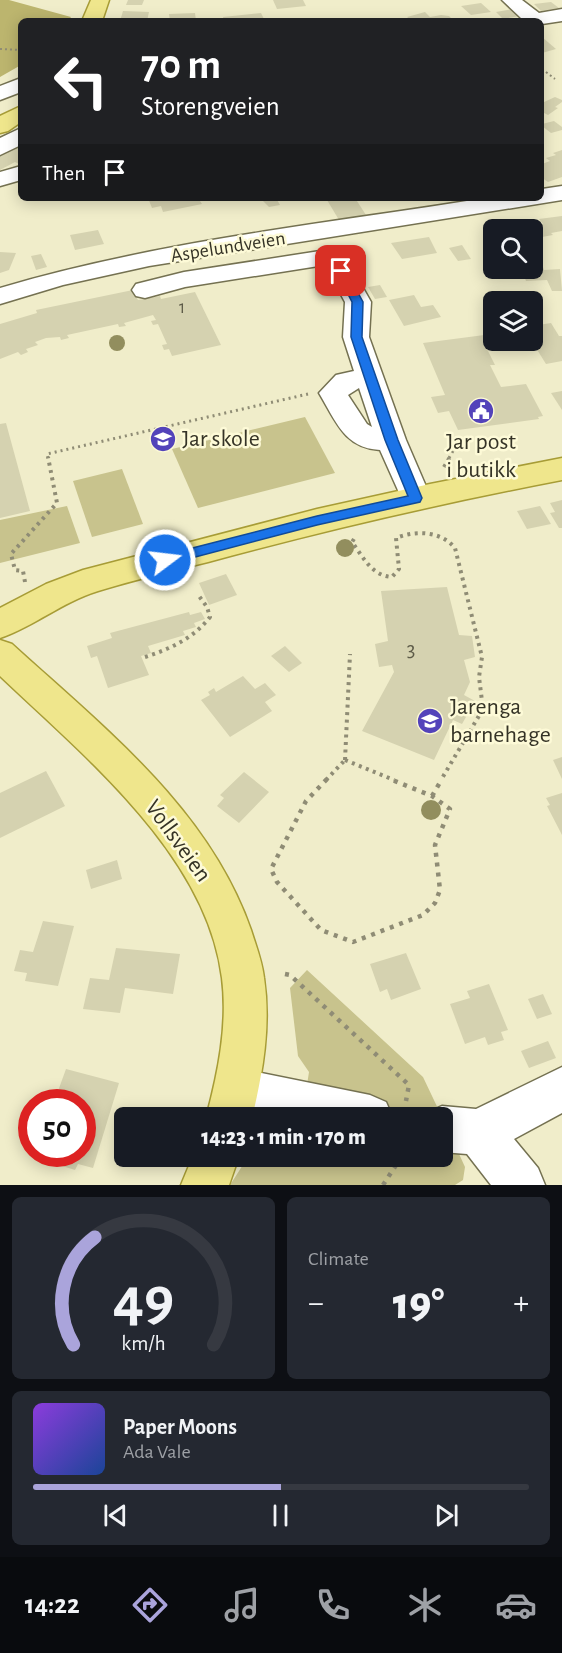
<!DOCTYPE html>
<meta charset="utf-8">
<style>
:root{--surface:#171b24;--page:#242831;--text:#f1f3f6;--muted:#9ea1a6;--line:#363941;--accent:#aaa4db}
body{margin:0;font-family:"Alegreya Sans",sans-serif;background:var(--page);color:var(--text);height:100vh;display:flex;flex-direction:column;font-size:22px;white-space:nowrap}
*{box-sizing:border-box;margin:0}
p{font-size:20px;color:var(--muted)}
.icon{flex:none;width:33px;height:33px;fill:none;stroke:currentColor;stroke-width:2;stroke-linecap:round;stroke-linejoin:round}
.map{position:relative;height:1185px;overflow:hidden}
.side{display:flex;flex-direction:column;gap:12px;padding:12px;background:#0d0f14;flex:1}
.side>*{flex:none}
.hud{position:absolute;left:18px;top:18px;width:526px;height:183px;border-radius:9px;box-shadow:0 3px 15px #0003;background:#202124;color:#fff;overflow:hidden}
.tools{position:absolute;left:483px;top:219px;display:grid;gap:12px}
.tools a{display:grid;place-items:center;width:60px;height:60px;border-radius:9px;background:var(--surface);box-shadow:0 3px 15px #0003;font-size:30px}
.speed{position:absolute;left:18px;top:1089px;display:flex;gap:12px;font-size:30px;font-weight:700;text-align:center}
.speed>*{display:grid;place-content:center;width:78px;height:78px;border-radius:50%;background:var(--surface);box-shadow:0 3px 15px #0003;line-height:1}
.speed .limit{border:9px solid #d22;background:#fff;color:#111}
.pin{position:absolute;display:grid;place-items:center;width:51px;height:51px;color:#fff;margin:-26px;border-radius:12px;box-shadow:0 3px 9px #0006}
.me{position:absolute;width:66px;margin:-33px;rotate:75deg;stroke-linejoin:round;filter:drop-shadow(0 0 4px #0008)}
.turn{display:flex;align-items:center;gap:21px;height:126px;padding:0 24px;font-size:27px}
.turn .icon{width:78px;height:78px;stroke-width:2.5}
.turn b{display:block;font-size:42px;line-height:51px}
.then{display:flex;align-items:center;height:57px;padding:0 24px;background:#0003;gap:12px;font-size:22px}
.big{font-size:45px;font-weight:800;line-height:1.1}
.side .tile{flex:1;display:flex;flex-direction:column;justify-content:center;gap:9px;min-width:0;padding:0 21px;border-radius:9px;background:var(--page)}
.side .dial{align-items:center;gap:0}
.dial svg{height:156px;overflow:visible;fill:none;stroke:var(--line);stroke-width:7;stroke-linecap:round;text-anchor:middle}
.dial text{fill:var(--text);stroke:none}
.song{display:flex;align-items:center;gap:18px}
.cover{width:72px;height:72px;border-radius:9px;background:linear-gradient(135deg,hsl(270 70% 55%),hsl(220 70% 35%))}
.played{height:6px;border-radius:3px;background:linear-gradient(90deg,var(--accent) 50%,var(--line) 50%)}
.keys{display:flex;justify-content:space-around;direction:ltr}
.heat{display:flex;justify-content:space-between;align-items:center;font-size:33px;direction:ltr}
.side .tiles{flex:1;display:grid;gap:12px;grid-template-columns:1fr 1fr}
.tile:last-child{grid-column:span 2}
.trip{position:absolute;left:114px;top:1107px;width:339px;height:60px;border-radius:9px;background:var(--surface);box-shadow:0 3px 15px #0003;font-weight:800;line-height:60px;text-align:center}
.tab-bar{display:flex;height:96px;justify-content:space-around;align-items:center;background:#090b0e;color:var(--muted)}
.tab-bar .icon{width:42px;height:42px}
.tab-bar .current{color:var(--accent)}
.tab-bar b{font-size:27px;color:var(--text)}
.map>svg:first-child{display:block}
.green{fill:#c8c38d}
.forest{fill:#bcb56e}
.building{fill:#d5d2b0}
.lines{fill:none;stroke-linecap:round;stroke-linejoin:round}
.minor-casing{stroke:#747151;stroke-width:3}
.major-casing{stroke:#a79c36;stroke-width:3}
.path-far3{stroke:#8f8c75;stroke-width:2;stroke-dasharray:2 3;stroke-linecap:butt}
.path-far2{stroke:#8f8c75;stroke-width:3;stroke-dasharray:2 4;stroke-linecap:butt}
.path-far1{stroke:#8f8c75;stroke-width:4;stroke-dasharray:3 4.5;stroke-linecap:butt}
.path{stroke:#8f8c75;stroke-width:4.5;stroke-dasharray:4 6;stroke-linecap:butt}
.minor{fill:#fff;fill-rule:evenodd}
.major{fill:#efe68c;fill-rule:evenodd}
.tree{fill:#928e5e}
.route{fill:#1a73e8;stroke:#114b97;stroke-width:1.5}
.labels{text-anchor:middle;dominant-baseline:central;stroke-width:5;stroke-linejoin:round;paint-order:stroke}
.far-number-label{font-size:18px;fill:#5d5b48}
.far-street-label{font-size:20px;fill:#353326;stroke:#fdfad7}
.number-label{font-size:21px;fill:#5d5b48}
.poi-label{font-size:24px;fill:#353326;stroke:#fdfad7;text-anchor:start}
.street-label{font-size:24px;fill:#353326;stroke:#fdfad7}
</style>
<div class="map">
<svg width="562" height="1185" viewBox="0 0 562 1185">
<rect width="100%" height="100%" fill="#f0edca"/>
<g class="green">
<path d="M305 417 335 473 198 508 172 449Z"/>
<path d="M122 469 143 524 92 537 73 481Z"/>
<path d="M67 506 80 543 0 563V520Z"/>
<path d="M307 970 423 1077 442 1117H302L309 1072 298 1056 290 988Z"/>
<path d="M443 1119 465 1167 463 1180 455 1185H230L248 1157 442 1156Z"/>
</g>
<path class="forest" d="M0 0H9L71 17 68 21H21V65L0 77Z"/>
<g class="building">
<path d="M128 0H144L142 5H126Z"/>
<path d="M273 0H303L306 6 277 9Z"/>
<path d="M551 2 559 8 541 11 534 4Z"/>
<path d="M481 3 491 12 471 15 461 6Z"/>
<path d="M512 9 520 16 503 19 496 12Z"/>
<path d="M123 11 149 12 147 21H120Z"/>
<path d="M425 12 430 17 441 15 449 16 454 21H412L407 17Z"/>
<path d="M195 13 196 21H170L169 14Z"/>
<path d="M261 13 265 21H224L223 17Z"/>
<path d="M542 37 556 49 542 53Z"/>
<path d="M555 97 562 100V102L555 107 558 108 548 115 542 112V103Z"/>
<path d="M554 121 562 127V130L551 133 542 126V124Z"/>
<path d="M15 144 21 145V165L15 162 0 170V153Z"/>
<path d="M562 150V177L548 182 542 178V164L550 161 546 158 556 155 553 153Z"/>
<path d="M148 198H198L202 204 163 212 161 206 152 208Z"/>
<path d="M260 198H276L280 205 269 207Z"/>
<path d="M337 198H355L366 215 339 220 327 200Z"/>
<path d="M562 216V231L551 233 553 235 542 237 534 225 543 224 539 219Z"/>
<path d="M98 230 104 244 75 250 70 235Z"/>
<path d="M429 237 437 253 402 259 391 243Z"/>
<path d="M462 245 471 259 458 261 449 248Z"/>
<path d="M0 252 16 253 9 270 0 273Z"/>
<path d="M532 252H538L544 270 560 269 562 291H552L547 280 526 281 521 268H532Z"/>
<path d="M41 254 47 267 36 270 31 256Z"/>
<path d="M380 285 387 297 375 299 368 287Z"/>
<path d="M133 290 138 300 160 296 161 299 195 292 221 345 172 356 169 349 164 350 162 345 167 344 158 324 153 325 151 321 156 320 153 315 124 323 126 326 119 327 118 324 67 335 69 338 61 340 60 337 46 338 35 342 38 345 26 349 28 352 21 355 18 352 0 359V324L37 313 36 310Z"/>
<path d="M414 295 421 307 433 305 441 317 404 326 389 300Z"/>
<path d="M551 323 559 336H562V361L546 364 531 340 532 326Z"/>
<path d="M492 334 497 345H485L495 365H490L501 387 526 384 543 416 538 417 539 419 458 430 449 411 438 413 431 397 445 395 423 343Z"/>
<path d="M562 391V410L551 393Z"/>
<path d="M6 423 30 511 0 518V424Z"/>
<path d="M562 500V528H559L550 513 555 512 550 503Z"/>
<path d="M540 506 551 524 527 529 517 511Z"/>
<path d="M226 574 237 595 209 605 199 583Z"/>
<path d="M447 587 459 635 472 636 475 657 464 660 470 682 464 695 475 701 462 724 453 720 434 760 362 731 394 672 392 665 379 667 375 644 388 641 381 591Z"/>
<path d="M189 612 190 615 201 612 205 619 194 623 196 627 183 631 185 635 148 646 151 653 141 656 149 675 108 688 97 656 91 658 87 646 112 638 110 633Z"/>
<path d="M285 646 302 663 289 672 271 656Z"/>
<path d="M243 676 255 689 265 683 276 695 265 702 272 711 230 737 201 700 210 695 208 692 214 688 216 692Z"/>
<path d="M562 757V779L553 760Z"/>
<path d="M46 771 65 806 0 838V793Z"/>
<path d="M244 772 269 792 239 823 217 806 224 798 220 795Z"/>
<path d="M562 793V835L547 806 550 805 546 798Z"/>
<path d="M117 860 122 879 91 889 86 870Z"/>
<path d="M43 921 74 926 58 986 25 981 27 973 14 971 20 950 33 952Z"/>
<path d="M116 948 180 954 173 994 125 988 120 1013 83 1009 90 978 109 980Z"/>
<path d="M406 953 421 989 391 1000 387 989 380 992 370 964Z"/>
<path d="M489 984 508 1030 501 1032 504 1040 488 1045 485 1037 465 1044 450 1004 470 998 467 991Z"/>
<path d="M543 994 552 1014 537 1019 528 999Z"/>
<path d="M548 1041 556 1058 529 1068 521 1051Z"/>
<path d="M66 1069 119 1083 93 1168 78 1164 75 1170 59 1165 61 1159 43 1154H82V1102H54Z"/>
</g>
<g class="lines">
<g class="minor-casing">
<g id="minor">
<path d="M502 0H522L539 13 562 9V21L542 24V21H519L521 18Z"/>
<path d="M21 78V92L0 100V86Z"/>
<path d="M21 128V145L0 155V138Z"/>
<path d="M21 166V180L0 186V172Z"/>
<path d="M562 186V200L149 266 63 285 0 304V288C158 241 324 224 486 198H542V189Z"/>
<path d="M333 249 342 251 371 302 369 337 406 440 431 498 427 506 416 509 405 506 380 450C344 448 336 421 319 393L336 375 354 371 343 337 345 302 325 265 185 287 145 298 136 296 132 290 136 284 184 272ZM359 388 372 427 367 424 348 395Z"/>
<path d="M562 1067V1113L514 1139 538 1168 545 1185H491L467 1154 442 1152V1118H424L426 1113 442 1106 476 1109Z"/>
<path d="M237 1068 370 1095 386 1102 393 1118C340 1118 269 1126 221 1106L215 1090 221 1074Z"/>
</g>
</g>
<g class="major-casing">
<g id="major">
<path d="M91 0H109L102 21H82Z"/>
<path d="M21 106V122L8 131 0 133V116Z"/>
<path d="M562 458V480C443 503 325 530 208 562 171 571 134 580 98 591 62 602 33 627 0 638V608L46 584 83 570 317 509 430 484Z"/>
<path d="M0 640 12 644C104 728 209 809 251 930 256 946 262 961 264 978 271 1025 263 1072 252 1118H206C218 1073 228 1025 222 978 207 855 84 756 0 676Z"/>
<path d="M193 1156H239L229 1185H181Z"/>
</g>
</g>
<g class="path-far3">
<path d="M0 49 21 50"/>
<path d="M542 69 555 79"/>
</g>
<g class="path-far2">
<path d="M48 458 47 454 308 394"/>
<path d="M449 458 454 449"/>
</g>
<g class="path-far1">
<path d="M444 467 450 457"/>
<path d="M354 539 352 542C363 557 372 576 392 577L399 569 396 538C416 530 441 531 455 548L482 657 479 677 483 709 441 780"/>
<path d="M25 582 23 571 15 570 11 554 57 503 48 457"/>
<path d="M145 657C170 649 194 638 210 617L207 607 199 596"/>
<path d="M345 760 394 780"/>
<path d="M345 760 350 654"/>
<path d="M326 780 345 760"/>
</g>
<g class="path">
<path d="M327 779 306 801 271 869 277 882 321 930 353 942 423 915 435 903 440 890 435 845 450 809 432 796 390 779"/>
<path d="M432 796 442 779"/>
<path d="M285 974 290 975 409 1085 406 1101"/>
<path d="M383 1185 402 1156"/>
</g>
<use href="#minor" class="minor"/>
<use href="#major" class="major"/>
</g>
<g class="tree">
<circle cx="117" cy="343" r="8"/>
<circle cx="345" cy="548" r="9"/>
<circle cx="431" cy="810" r="10"/>
</g>
<path class="route" d="M341 268 346 271 363 302 362 337 398 440 422 498 420 502 317 525 165 565 160 564 158 560 160 557 165 555 317 516 408 496 385 440 351 337 352 302 336 271Z"/>
<defs>
<g id="civic-disc" transform="scale(1.35)"><circle r="9.5" fill="#5343ba" stroke="#fdfad7"/><path d="M-.6-6.5H3V-4.5H.6V-3L4-1V1h2V6H-6V1h2V-1L-.6-3ZM-1.2 2.5V6h2.4V2.5Z" fill="#fff"/></g>
<g id="school-disc" transform="scale(1.35)"><circle r="9.5" fill="#5343ba" stroke="#fdfad7"/><path d="M0-5L7-2L0 1L-7-2ZM-4 1L0 2.5L4 1V4Q0 6-4 4Z" fill="#fff"/></g>
</defs>
<g fill-rule="evenodd">
<use href="#civic-disc" x="481" y="411"/>
<use href="#school-disc" x="163" y="439"/>
<use href="#school-disc" x="430" y="721"/>
</g>
<g class="labels">
<g class="far-number-label">
<text x="182" y="308">1</text>
</g>
<g class="far-street-label">
<text transform="translate(228 247) rotate(-9)">Aspelundveien</text>
</g>
<g class="number-label">
<text x="411" y="649">3</text>
</g>
<g class="poi-label">
<text x="182" y="439">Jar skole</text>
<text x="481" y="442" text-anchor="middle">Jar post<tspan x="481" dy="28">i butikk</tspan></text>
<text x="450" y="707">Jarenga<tspan x="450" dy="28">barnehage</tspan></text>
</g>
<g class="street-label">
<text transform="translate(178 841) rotate(54)">Vollsveien</text>
</g>
</g>
</svg>
<div class="tools">
<a><svg class="icon" aria-label="search" viewBox="0 0 24 24"><circle cx="10" cy="10" r="6"/><path d="M15 15l6 6"/></svg></a>
<a><svg class="icon" aria-label="layers" viewBox="0 0 24 24"><path d="M12 4l9 5-9 5-9-5zM3 14l9 5 9-5"/></svg></a>
</div>
<div class="speed"><div class="limit">50</div></div>
<div class="pin" style="left:341px;top:271px;background:#d93025"><svg class="icon" aria-label="arrive" viewBox="0 0 24 24"><path d="M6 21V4h12l-3 4 3 4H6"/></svg></div>
<svg class="me" style="left:165px;top:560px" viewBox="-20 -20 40 40"><circle r="17" fill="#1a73e8" stroke="#fff" stroke-width="3"/><path d="M0-11L8 9 0 5-8 9z" fill="#fff"/></svg>
<div class="trip">14:23 · 1 min · 170 m</div>
<div class="hud">
<div class="turn"><svg class="icon" aria-label="left" viewBox="0 0 24 24"><path d="M17 20v-9H6M10 6l-5 5 5 5"/></svg><div><b>70 m</b>Storengveien</div></div>
<div class="then">Then<svg class="icon" aria-label="arrive" viewBox="0 0 24 24"><path d="M6 21V4h12l-3 4 3 4H6"/></svg></div>
</div>
</div>
<section class="side">
<div class="tiles">
<div class="tile dial"><svg viewBox="0 0 100 80">
<path d="M14 69A42 42 0 1 1 86 69"/>
<path d="M14 69A42 42 0 0 1 25 14" stroke="#aaa4db"/>
<text x="50" y="56" font-size="32" font-weight="700">49</text>
<text x="50" y="72" font-size="11">km/h</text>
</svg></div>
<div class="tile"><p>Climate</p>
<div class="heat"><a>−</a><b class="big">19°</b><a>+</a></div>
</div>
<div class="tile">
<div class="song"><i class="cover"></i><div><b>Paper Moons</b><p>Ada Vale</p></div></div>
<div class="played"></div>
<div class="keys"><svg class="icon" aria-label="previous" viewBox="0 0 24 24"><path d="M18 5L8 12l10 7zM5 5v14"/></svg><svg class="icon" aria-label="pause" viewBox="0 0 24 24"><path d="M8 5v14M16 5v14"/></svg><svg class="icon" aria-label="next" viewBox="0 0 24 24"><path d="M6 5l10 7-10 7zM19 5v14"/></svg></div>
</div>
</div>
</section>
<nav class="tab-bar">
<b>14:22</b>
<svg class="icon current" aria-label="directions" viewBox="0 0 24 24"><path d="M12 3l9 9-9 9-9-9zM9 14v-3h6M13 9l2 2-2 2"/></svg>
<svg class="icon" aria-label="music" viewBox="0 0 24 24"><path d="M9 18V5l10-2v13"/><circle cx="6" cy="18" r="3"/><circle cx="16" cy="16" r="3"/></svg>
<svg class="icon" aria-label="phone" viewBox="0 0 24 24"><path d="M5 4h4l2 5-3 2q2 4 5 5l2-3 5 2v4C11 20 4 13 5 4z"/></svg>
<svg class="icon" aria-label="climate" viewBox="0 0 24 24"><path d="M12 3v18M4 7l16 10M4 17L20 7"/></svg>
<svg class="icon" aria-label="car" viewBox="0 0 24 24"><path d="M5 17H2v-5l4-1 3-4h7l3 4 3 1v5h-3M9 17h6M6 11h13"/><circle cx="7" cy="17" r="2"/><circle cx="17" cy="17" r="2"/></svg>
</nav>
